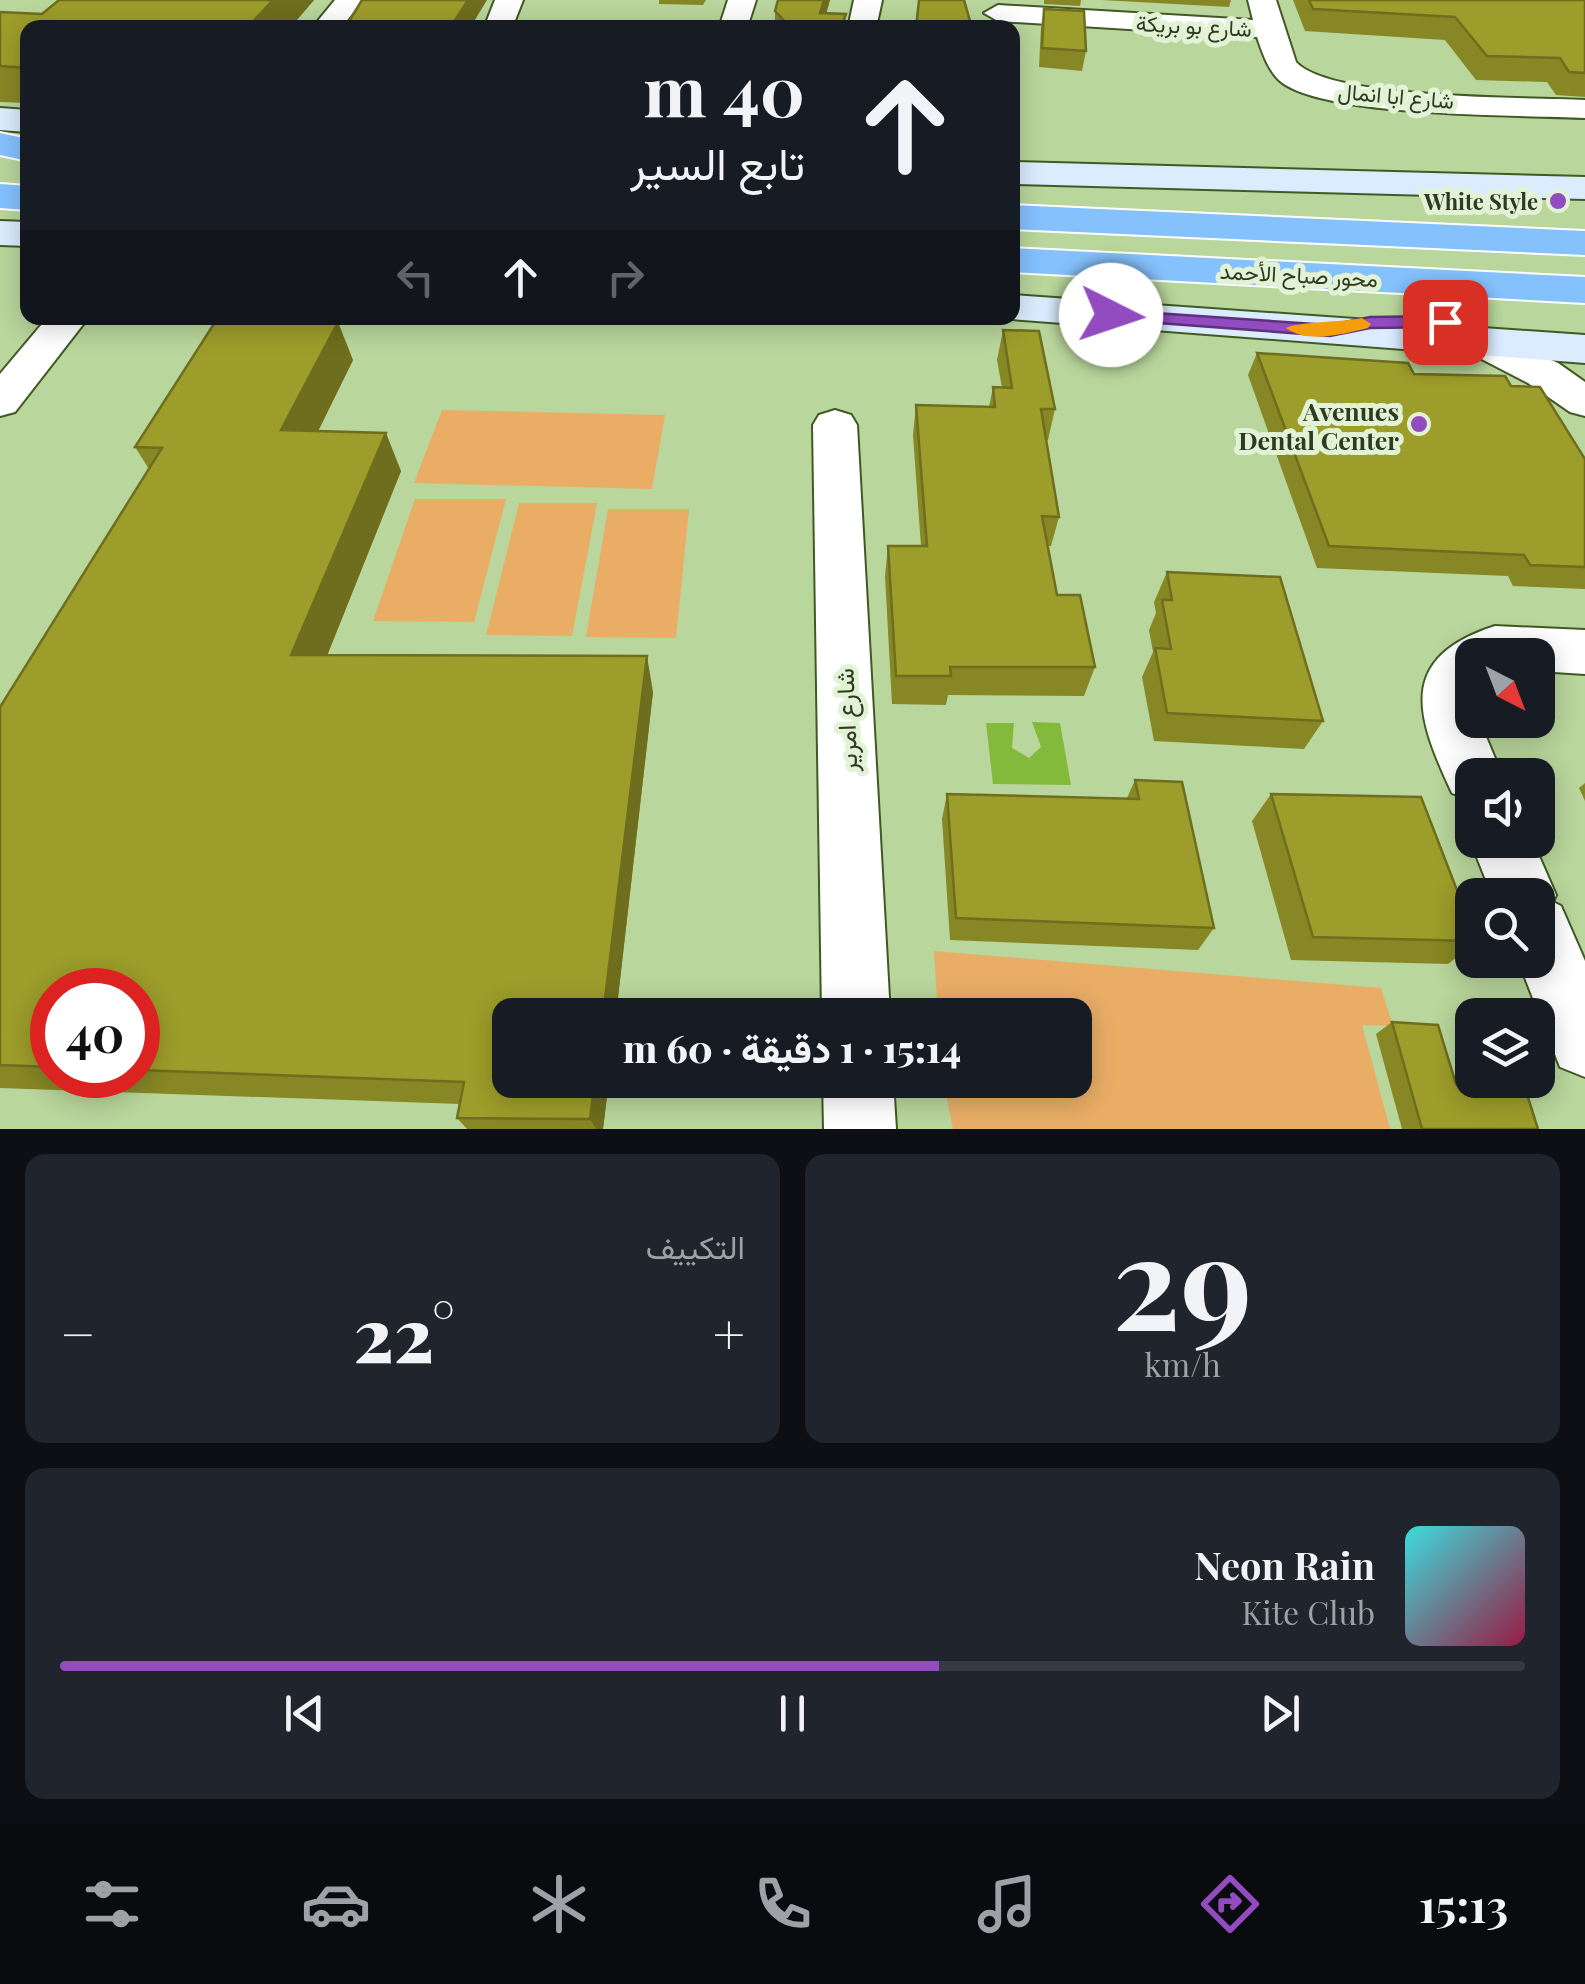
<!DOCTYPE html>
<html lang="ar">
<meta charset="utf-8">
<style>
:root{--surface:#171b24;--page:#20242c;--text:#f1f3f6;--muted:#9ea1a6;--line:#363941;--accent:#924cc0}
body{margin:0;font-family:"Playfair Display",Vazirmatn,serif;background:var(--page);color:var(--text);direction:rtl;height:100vh;display:flex;flex-direction:column;font-size:38px;white-space:nowrap}
*{box-sizing:border-box;margin:0}
p{font-size:32px;color:var(--muted)}
.icon{flex:none;width:55px;height:55px;fill:none;stroke:currentColor;stroke-width:2;stroke-linecap:round;stroke-linejoin:round}
.map{position:relative;height:1129px;overflow:hidden;direction:ltr}
.panel{display:flex;flex-direction:column;gap:25px;padding:25px;background:#0d0f14;flex:1}
.panel>*{flex:none}
.top-card{position:absolute;left:20px;top:20px;width:1000px;height:305px;border-radius:20px;box-shadow:0 5px 25px #0003;direction:rtl;background:#171b24;color:var(--text);overflow:hidden}
.needle{width:65px;rotate:138deg}
.controls{position:absolute;left:1455px;top:638px;display:grid;gap:20px}
.controls a{display:grid;place-items:center;width:100px;height:100px;border-radius:20px;background:var(--surface);box-shadow:0 5px 25px #0003;font-size:50px}
.speed{position:absolute;left:30px;top:968px;display:flex;gap:20px;font-size:50px;font-weight:700;text-align:center}
.speed>*{display:grid;place-content:center;width:130px;height:130px;border-radius:50%;background:var(--surface);box-shadow:0 5px 25px #0003;line-height:1}
.speed .limit{border:15px solid #d22;background:#fff;color:#111}
.pin{position:absolute;display:grid;place-items:center;width:85px;height:85px;color:#fff;margin:-42px;border-radius:20px;box-shadow:0 5px 15px #0006}
.me{position:absolute;width:110px;margin:-55px;rotate:94deg;stroke-linejoin:round;filter:drop-shadow(0 0 8px #0008)}
.turn{display:flex;align-items:center;gap:35px;height:210px;padding:0 50px;font-size:45px}
.turn .icon{width:130px;height:130px;stroke-width:2.5}
.turn b{display:block;font-size:70px;line-height:85px}
.lanes{display:flex;align-items:center;height:95px;padding:0 50px;background:#0003;justify-content:center;gap:50px;direction:ltr}
.lanes .off{opacity:.35}
.big{font-size:75px;font-weight:800;line-height:1.1}
.panel .widget{flex:1;display:flex;flex-direction:column;justify-content:center;gap:15px;min-width:0;padding:0 35px;border-radius:20px;background:var(--page)}
.panel .dial{align-items:center;gap:0}
.dial b{font-size:130px;line-height:1}
.song{display:flex;align-items:center;gap:30px}
.cover{width:120px;height:120px;border-radius:15px;background:linear-gradient(135deg,hsl(180 70% 55%),hsl(340 70% 35%))}
.played{height:10px;border-radius:5px;background:linear-gradient(90deg,var(--accent) 60%,var(--line) 60%)}
.keys{display:flex;justify-content:space-around;direction:ltr}
.heat{display:flex;justify-content:space-between;align-items:center;font-size:55px;direction:ltr}
.panel .tiles{flex:1;display:grid;gap:25px;grid-template-columns:1fr 1fr}
.widget:last-child{grid-column:span 2}
.trip{position:absolute;left:492px;top:998px;width:600px;height:100px;border-radius:20px;background:var(--surface);box-shadow:0 5px 25px #0003;font-weight:800;line-height:100px;text-align:center;direction:rtl}
.dock{display:flex;height:160px;justify-content:space-around;align-items:center;background:#090b0e;color:var(--muted)}
.dock .icon{width:70px;height:70px}
.dock .on{color:var(--accent)}
.dock b{font-size:45px;color:var(--text)}
.map>svg:first-child{display:block}
.green{fill:#e9ad66}
.water{fill:#84ba3c}
.lines{fill:none;stroke-linecap:round;stroke-linejoin:round}
.street-casing{stroke:#415924;stroke-width:4}
.secondary-casing{stroke:#415924;stroke-width:4}
.highway-casing{stroke:#fff;stroke-width:4}
.street{fill:#fff;fill-rule:evenodd}
.secondary{fill:#daecfe;fill-rule:evenodd}
.highway{fill:#85c1fd;fill-rule:evenodd}
.wall{fill:#878725;fill-rule:evenodd}
.shaded-wall{fill:#6e6e1e}
.building{fill:#9d9d2b;stroke:#6e6e1e;stroke-width:2.5}
.route{fill:#924cc0;stroke:#5f317d;stroke-width:2.5}
.slow{fill:#f59e0b}
.poi-dot{fill:#924cc0;stroke:#e2f2d4;stroke-width:4}
.labels{text-anchor:middle;dominant-baseline:central;stroke-width:10;stroke-linejoin:round;paint-order:stroke}
.far-street-label{font-size:22px;fill:#2f3a23;stroke:#e2f2d4}
.far-poi-label{font-size:22px;font-weight:bold;fill:#2f3a23;stroke:#e2f2d4;text-anchor:end}
.poi-label{font-size:25px;font-weight:bold;fill:#2f3a23;stroke:#e2f2d4;text-anchor:end}
.street-label{font-size:25px;fill:#2f3a23;stroke:#e2f2d4}
</style>
<div class="map">
<svg width="1585" height="1129" viewBox="0 0 1585 1129">
<rect width="100%" height="100%" fill="#b9d69c"/>
<g class="green">
<path d="M442 410 665 415 652 489 414 483Z"/>
<path d="M415 499H506L474 622 373 621Z"/>
<path d="M519 503H597L572 636 486 635Z"/>
<path d="M608 509H689L676 638 586 637Z"/>
<path d="M934 951 1381 988 1393 1026 1362 1025 1390 1129H953L943 1080H1075V1015H938Z"/>
</g>
<path class="water" d="M1032 722 1060 723 1071 785 993 784 986 723H1014L1012 748 1029 758 1041 747Z"/>
<g class="lines">
<g class="street-casing">
<g id="street">
<path d="M335 0H363L341 28H312Z"/>
<path d="M495 0H523L512 28H484Z"/>
<path d="M728 0H756L747 28H719Z"/>
<path d="M854 0H882L876 28H848Z"/>
<path d="M1248 0H1276L1296 62C1331 100 1528 97 1585 100V118C1519 115 1334 117 1284 84 1269 74 1262 52 1257 37L998 21 984 13 998 5 1253 20Z"/>
<path d="M47 318H88L15 412 0 416V374Z"/>
<path d="M1482 330 1558 363 1585 382V416L1570 412 1528 383 1468 352 1462 343 1468 334Z"/>
<path d="M835 410 851 415 857 425 890 1015H822L813 425 819 415Z"/>
<path d="M1495 626 1585 630V674L1538 671V655H1472V720H1479L1502 775H1472V801L1452 793C1416 716 1396 658 1495 626Z"/>
<path d="M1472 835V840H1532L1556 895 1553 902 1561 906 1585 961V1077L1560 1067 1518 960H1538V895H1492L1470 840Z"/>
<path d="M823 1080H893L896 1129H824Z"/>
</g>
</g>
<g class="secondary-casing">
<g id="secondary">
<path d="M0 108 28 110V132L0 130Z"/>
<path d="M1012 162 1585 177V199L1012 184Z"/>
<path d="M0 221 28 222V246L0 245Z"/>
<path d="M1012 295 1585 335V363L998 318H1012Z"/>
</g>
</g>
<g class="highway-casing">
<g id="highway">
<path d="M0 133 28 139V161L0 155Z"/>
<path d="M0 184 28 186V210L0 208Z"/>
<path d="M1012 205 1585 231V255L1012 229Z"/>
<path d="M1012 248 1585 277V303L1012 272Z"/>
</g>
</g>
<use href="#street" class="street"/>
<use href="#secondary" class="secondary"/>
<use href="#highway" class="highway"/>
</g>
<g class="wall">
<path d="M59 0H314L290 28H28V103L0 102V12L42 14Z"/>
<path d="M648 0H706L703 5 659 4V0Z"/>
<path d="M778 0H830L826 13 845 28H775V11Z"/>
<path d="M1044 0H1081L1080 6 1044 4Z"/>
<path d="M1101 0H1231L1229 7Z"/>
<path d="M1293 0H1585V97L1556 95 1547 82 1476 80 1445 40 1305 31Z"/>
<path d="M1044 9 1086 51 1082 71 1039 67 1041 27Z"/>
<path d="M1003 330 1055 409 1048 440H1046L1059 517 1051 546H1048L1057 595 1095 667 1084 696 948 695 946 705 892 704 885 576 888 546H921L913 435 916 405 989 407 993 387 1002 388 997 360Z"/>
<path d="M1257 353 1511 386 1585 459V589L1513 586 1508 576 1317 568 1248 375Z"/>
<path d="M353 360 318 431 401 471 327 655 653 692 616 1015H510V1080H609L603 1129H467L457 1118 460 1104 0 1088V707L149 469 135 447ZM52 990H138V1075H52Z"/>
<path d="M1167 572 1323 721 1304 749 1154 741 1142 677 1153 652 1149 630 1156 613 1154 602Z"/>
<path d="M1135 780 1214 928 1198 950 950 940 942 819 947 794 1127 798Z"/>
<path d="M1585 783V801L1579 788Z"/>
<path d="M1271 794 1472 929V945L1448 964 1291 960 1252 821Z"/>
<path d="M1392 1022 1456 1084 1538 1129H1402L1376 1034Z"/>
</g>
<g class="shaded-wall">
<path d="M273 0H314L290 28H247Z"/>
<path d="M468 0H487L470 28H450Z"/>
<path d="M824 0H830L822 28 820 13Z"/>
<path d="M338 322 353 360 300 468 281 430Z"/>
<path d="M386 433 401 471 313 691 291 655Z"/>
<path d="M647 656 653 692 616 1015H603Z"/>
<path d="M595 1080H609L603 1129H596L590 1119Z"/>
</g>
<g class="building">
<path d="M59 0H273L247 28H28V68L0 66V12L42 14Z"/>
<path d="M362 0H468L450 28 346 26Z"/>
<path d="M778 0H824L820 13 846 14 841 28H791L775 11Z"/>
<path d="M919 0H964L972 28H916Z"/>
<path d="M1309 0H1585V73L1569 72 1560 58 1487 56 1455 17 1313 9Z"/>
<path d="M1044 9 1084 11 1086 51 1042 48Z"/>
<path d="M217 319 338 322 281 430 386 433 291 655 647 656 603 1015H510V1080H595L590 1119 457 1118 464 1082 138 1070V990H52V1067L0 1065V707L162 448 135 447Z"/>
<path d="M1003 330 1039 331 1055 409H1041L1059 517 1042 516 1057 595H1080L1095 667H950L951 676H896L888 546H927L916 405 995 407 993 387 1012 388Z"/>
<path d="M1257 353 1408 363 1414 374 1505 376 1511 386 1540 387 1585 459V567L1530 565 1524 555 1329 546Z"/>
<path d="M1167 572 1280 577 1323 721 1167 713 1155 648 1171 649 1162 600H1172Z"/>
<path d="M1135 780 1182 782 1214 928 956 918 947 794 1139 799Z"/>
<path d="M1271 794 1421 797 1472 929V941L1313 937Z"/>
<path d="M1392 1022 1438 1025 1456 1084 1526 1091 1538 1129H1422Z"/>
</g>
<path class="route" d="M1111 310 1330 325 1370 317 1445 316 1454 322 1445 327 1370 328 1330 336 1105 319V311Z"/>
<path class="slow" d="M1362 318 1371 324 1368 328C1344 334 1307 344 1286 328 1295 322 1344 322 1362 318Z"/>
<g class="poi-dot">
<circle cx="1558" cy="201" r="10"/>
<circle cx="1419" cy="424" r="10"/>
</g>
<g class="labels">
<g class="far-street-label">
<text transform="translate(1194 25) rotate(3)">شارع بو بريكة</text>
<text transform="translate(1396 95) rotate(5)">شارع ابا انمال</text>
<text transform="translate(1299 274) rotate(3)">محور صباح الأحمد</text>
</g>
<g class="far-poi-label">
<text x="1538" y="201">White Style</text>
</g>
<g class="poi-label">
<text x="1399" y="410">Avenues<tspan x="1399" dy="29">Dental Center</tspan></text>
</g>
<g class="street-label">
<text transform="translate(845 720) rotate(-92)">شارع امرير</text>
</g>
</g>
</svg>
<div class="controls">
<a><svg class="needle" viewBox="-14 -14 28 28"><path d="M0-13l5 13h-10z" fill="#e53935"/><path d="M0 13l5-13h-10z" fill="#9ea1a6"/></svg></a>
<a><svg class="icon" aria-label="sound" viewBox="0 0 24 24"><path d="M4 9h4l5-4v14l-5-4H4zM17 9q2 3 0 6"/></svg></a>
<a><svg class="icon" aria-label="search" viewBox="0 0 24 24"><circle cx="10" cy="10" r="6"/><path d="M15 15l6 6"/></svg></a>
<a><svg class="icon" aria-label="layers" viewBox="0 0 24 24"><path d="M12 4l9 5-9 5-9-5zM3 14l9 5 9-5"/></svg></a>
</div>
<div class="speed"><div class="limit">40</div></div>
<div class="pin" style="left:1445px;top:322px;background:#d93025"><svg class="icon" aria-label="arrive" viewBox="0 0 24 24"><path d="M6 21V4h12l-3 4 3 4H6"/></svg></div>
<svg class="me" style="left:1111px;top:315px" viewBox="-20 -20 40 40"><circle r="19" fill="#fff"/><path d="M0-13L10 11 0 6-10 11z" fill="#924cc0"/></svg>
<div class="trip">15:14 · 1 دقيقة · 60 m</div>
<div class="top-card">
<div class="turn"><svg class="icon" aria-label="ahead" viewBox="0 0 24 24"><path d="M12 20V5M6 11l6-6 6 6"/></svg><div><b>40 m</b>تابع السير</div></div>
<div class="lanes"><svg class="icon off" aria-label="left" viewBox="0 0 24 24"><path d="M17 20v-9H6M10 6l-5 5 5 5"/></svg><svg class="icon" aria-label="ahead" viewBox="0 0 24 24"><path d="M12 20V5M6 11l6-6 6 6"/></svg><svg class="icon off" aria-label="right" viewBox="0 0 24 24"><path d="M7 20v-9h11M14 6l5 5-5 5"/></svg></div>
</div>
</div>
<section class="panel">
<div class="tiles">
<div class="widget dial"><b>29</b><p>km/h</p></div>
<div class="widget"><p>التكييف</p>
<div class="heat"><a>−</a><b class="big">22°</b><a>+</a></div>
</div>
<div class="widget">
<div class="song"><i class="cover"></i><div><b>Neon Rain</b><p>Kite Club</p></div></div>
<div class="played"></div>
<div class="keys"><svg class="icon" aria-label="previous" viewBox="0 0 24 24"><path d="M18 5L8 12l10 7zM5 5v14"/></svg><svg class="icon" aria-label="pause" viewBox="0 0 24 24"><path d="M8 5v14M16 5v14"/></svg><svg class="icon" aria-label="next" viewBox="0 0 24 24"><path d="M6 5l10 7-10 7zM19 5v14"/></svg></div>
</div>
</div>
</section>
<nav class="dock">
<b>15:13</b>
<svg class="icon on" aria-label="directions" viewBox="0 0 24 24"><path d="M12 3l9 9-9 9-9-9zM9 14v-3h6M13 9l2 2-2 2"/></svg>
<svg class="icon" aria-label="music" viewBox="0 0 24 24"><path d="M9 18V5l10-2v13"/><circle cx="6" cy="18" r="3"/><circle cx="16" cy="16" r="3"/></svg>
<svg class="icon" aria-label="phone" viewBox="0 0 24 24"><path d="M5 4h4l2 5-3 2q2 4 5 5l2-3 5 2v4C11 20 4 13 5 4z"/></svg>
<svg class="icon" aria-label="climate" viewBox="0 0 24 24"><path d="M12 3v18M4 7l16 10M4 17L20 7"/></svg>
<svg class="icon" aria-label="car" viewBox="0 0 24 24"><path d="M5 17H2v-5l4-1 3-4h7l3 4 3 1v5h-3M9 17h6M6 11h13"/><circle cx="7" cy="17" r="2"/><circle cx="17" cy="17" r="2"/></svg>
<svg class="icon" aria-label="filters" viewBox="0 0 24 24"><path d="M4 7h16M4 17h16"/><circle cx="9" cy="7" r="2"/><circle cx="15" cy="17" r="2"/></svg>
</nav>
